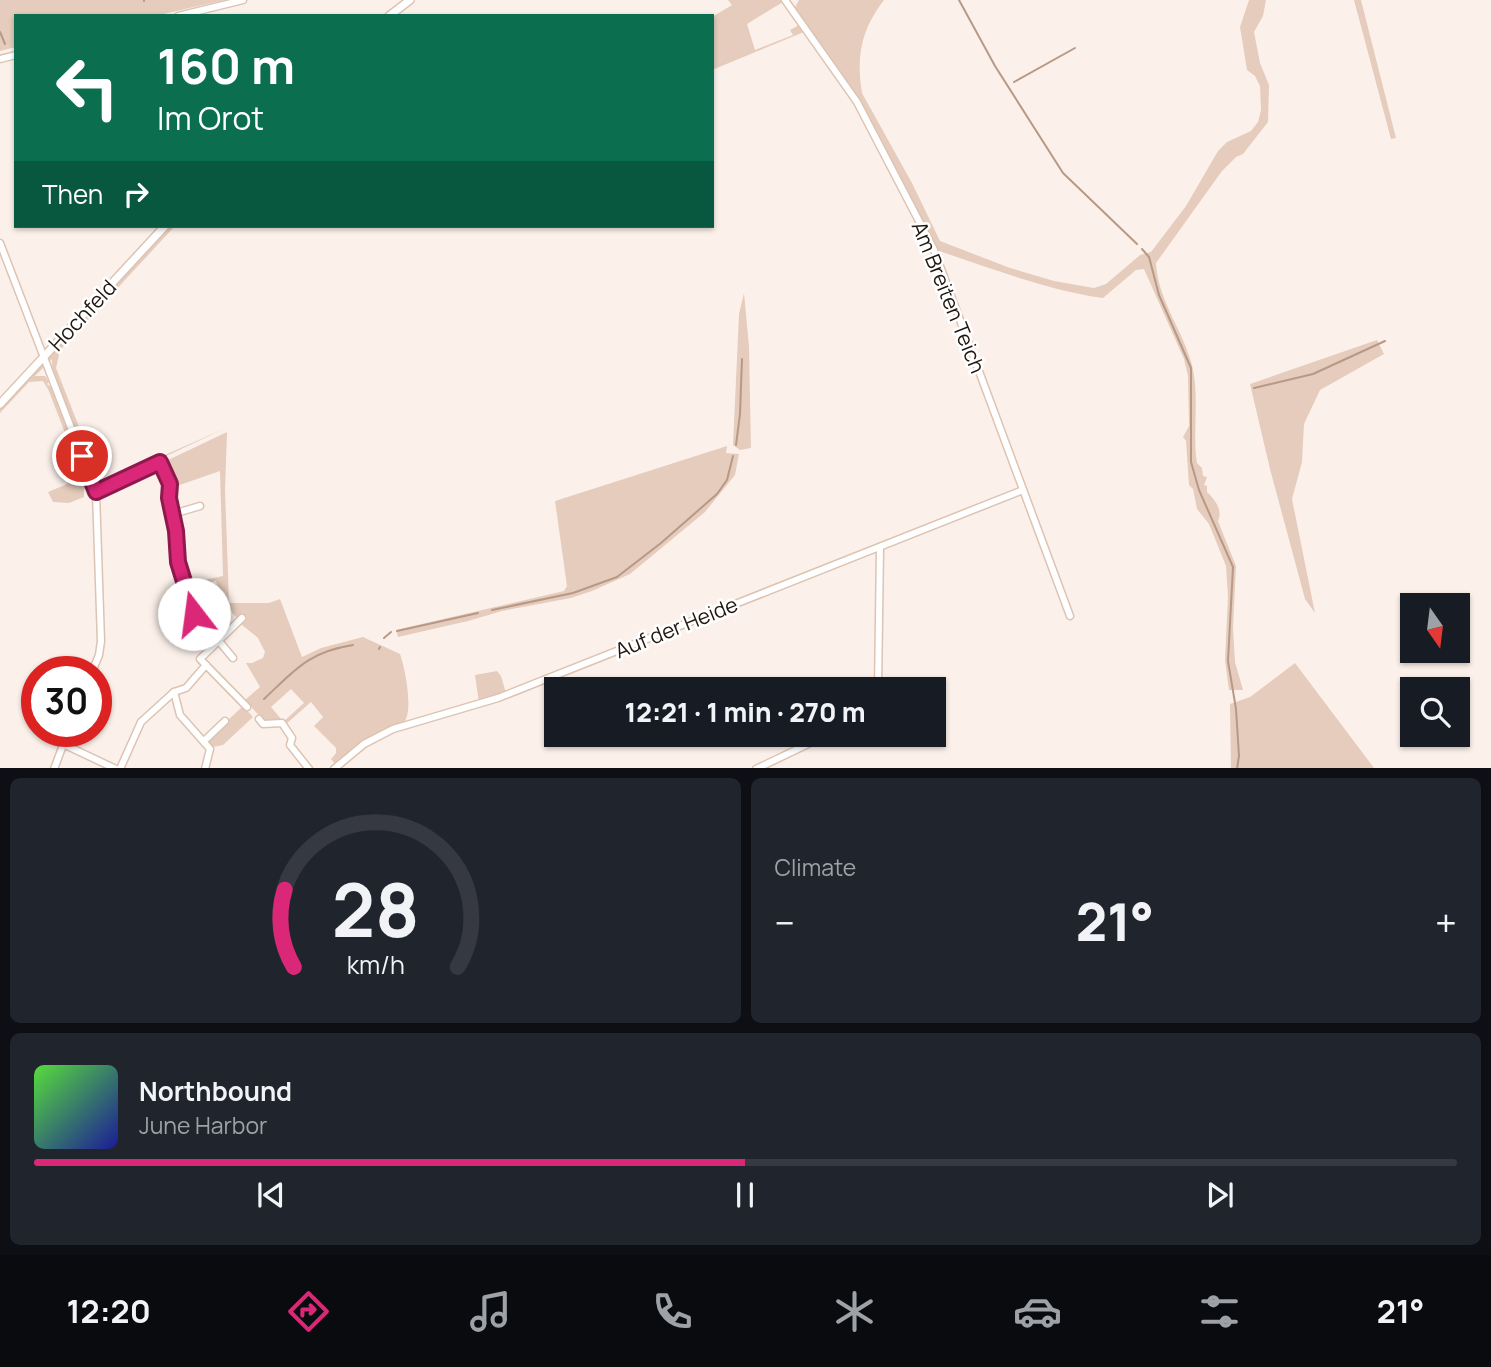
<!DOCTYPE html>
<meta charset="utf-8">
<style>
:root{--surface:#171b24;--page:#20242c;--text:#f1f3f6;--muted:#9ea1a6;--line:#363941;--accent:#db2777}
body{margin:0;font-family:Manrope,sans-serif;background:var(--page);color:var(--text);height:100vh;display:flex;flex-direction:column;font-size:26px;white-space:nowrap}
*{box-sizing:border-box;margin:0}
p{font-size:23px;color:var(--muted)}
.icon{flex:none;width:38px;height:38px;fill:none;stroke:currentColor;stroke-width:2;stroke-linecap:round;stroke-linejoin:round}
.map{position:relative;height:768px;overflow:hidden}
.panel{display:flex;flex-direction:column;gap:10px;padding:10px;background:#0d0f14;flex:1}
.panel>*{flex:none}
.banner{position:absolute;left:14px;top:14px;width:700px;height:214px;border-radius:0px;box-shadow:0 2px 5px #0004;background:#0b6e4f;color:#fff;overflow:hidden}
.needle{width:46px;rotate:166deg}
.fabs{position:absolute;left:1400px;top:593px;display:grid;gap:14px}
.fabs a{display:grid;place-items:center;width:70px;height:70px;border-radius:0px;background:var(--surface);box-shadow:0 2px 5px #0004;font-size:35px}
.speed{position:absolute;left:21px;top:656px;display:flex;gap:14px;font-size:35px;font-weight:700;text-align:center}
.speed>*{display:grid;place-content:center;width:91px;height:91px;border-radius:50%;background:var(--surface);box-shadow:0 2px 5px #0004;line-height:1}
.speed .limit{border:10px solid #d22;background:#fff;color:#111}
.pin{position:absolute;display:grid;place-items:center;width:60px;height:60px;color:#fff;margin:-30px;border:4px solid #fff;border-radius:50%;box-shadow:0 2px 7px #0007}
.me{position:absolute;width:77px;margin:-38px;rotate:345deg;stroke-linejoin:round;filter:drop-shadow(0 0 5px #0008)}
.turn{display:flex;align-items:center;gap:24px;height:147px;padding:0 28px;font-size:32px}
.turn .icon{width:91px;height:91px;stroke-width:2.5}
.turn b{display:block;font-size:49px;line-height:60px}
.then{display:flex;align-items:center;height:66px;padding:0 28px;background:#0003;gap:14px;font-size:26px}
.big{font-size:52px;font-weight:800;line-height:1.1}
.panel .widget{flex:1;display:flex;flex-direction:column;justify-content:center;gap:10px;min-width:0;padding:0 24px;border-radius:10px;background:var(--page)}
.panel .dial{align-items:center;gap:0}
.dial svg{height:182px;overflow:visible;fill:none;stroke:var(--line);stroke-width:7;stroke-linecap:round;text-anchor:middle}
.dial text{fill:var(--text);stroke:none}
.song{display:flex;align-items:center;gap:21px}
.cover{width:84px;height:84px;border-radius:10px;background:linear-gradient(135deg,hsl(110 70% 55%),hsl(240 70% 35%))}
.played{height:7px;border-radius:4px;background:linear-gradient(90deg,var(--accent) 50%,var(--line) 50%)}
.keys{display:flex;justify-content:space-around;direction:ltr}
.heat{display:flex;justify-content:space-between;align-items:center;font-size:38px;direction:ltr}
.panel .tiles{flex:1;display:grid;gap:10px;grid-template-columns:1fr 1fr}
.widget:last-child{grid-column:span 2}
.trip{position:absolute;left:544px;top:677px;width:402px;height:70px;border-radius:0px;background:var(--surface);box-shadow:0 2px 5px #0004;font-weight:800;line-height:70px;text-align:center}
.dock{display:flex;height:112px;justify-content:space-around;align-items:center;background:#090b0e;color:var(--muted)}
.dock .icon{width:49px;height:49px}
.dock .current{color:var(--accent)}
.dock b{font-size:32px;color:var(--text)}
.map>svg:first-child{display:block}
.green{fill:#e5ccbd}
.lines{fill:none;stroke-linecap:round;stroke-linejoin:round}
.stream{stroke:#b79986;stroke-width:2}
.minor-casing{stroke:#ddc3b2;stroke-width:9}
.tertiary-casing{stroke:#ddc3b2;stroke-width:10}
.minor{stroke:#fff;stroke-width:6}
.tertiary{stroke:#fff;stroke-width:7}
.route-casing{stroke:#8e194d;stroke-width:18}
.route{stroke:#db2777;stroke-width:12}
.labels{text-anchor:middle;dominant-baseline:central;stroke-width:5;stroke-linejoin:round;paint-order:stroke}
.street-label{font-size:21px;fill:#201711;stroke:#fff}
</style>
<div class="map">
<svg width="1491" height="769" viewBox="0 0 1491 769">
<rect width="100%" height="100%" fill="#fcf1ea"/>
<g class="green">
<path d="M0 0H224L155 16H16V47L0 51Z"/>
<path d="M728 0H782L783 2 747 24 755 50 793 35 790 30 799 25 804 32 712 70V17L732 5Z"/>
<path d="M799 0H884C861 30 856 56 862 93L912 183 940 241 1010 268 1054 281 1094 288 1106 284 1140 255 1151 252 1186 206 1218 151 1227 142 1251 131 1258 122 1261 110 1260 86 1255 76 1247 70 1240 27 1249 0H1266L1263 16 1254 32 1260 63 1269 85 1268 122 1243 154 1236 157 1222 171 1156 263C1158 301 1183 330 1192 365 1200 398 1192 432 1197 463L1202 468 1203 476 1207 477 1204 485 1207 486V492C1215 500 1223 509 1218 521L1236 566 1233 628 1235 662 1243 690H1229L1225 660 1228 597 1226 566 1209 524 1197 509 1193 489 1189 485 1186 441 1183 437 1189 426 1188 376 1184 359 1144 269 1136 270 1103 298C1046 290 991 268 936 250L858 102 794 9Z"/>
<path d="M1354 0H1361L1396 138 1391 139Z"/>
<path d="M159 226H175L60 350 56 368 101 483 226 428 98 488 64 403 52 366V359L35 376H45L49 382 47 384 51 387 91 487 84 489V497L69 503 53 502 48 492 65 485 81 474 48 389 43 381 29 382 0 413V400Z"/>
<path d="M744 293 749 347 751 448 740 450 733 445 739 314Z"/>
<path d="M1377 340 1384 354 1320 390 1304 424 1302 462 1292 499 1315 613 1305 599 1270 469 1250 384Z"/>
<path d="M227 432 225 490 229 603H269L280 599 302 657 321 648 363 637 400 654C405 668 413 708 405 721L363 741 335 764 331 759 336 753V748L314 726 323 717 311 702 286 724 283 722 304 703 291 689 271 707 281 719 278 721H264L245 700 260 687 246 663H252L263 658 265 652 258 638 236 620 237 618 223 603 216 581 191 587 189 583 223 576 220 471 174 487 169 466 165 465 166 461Z"/>
<path d="M727 446 726 453 739 454 735 475 705 512 630 574 592 591 571 598 502 611 468 621 398 637 396 630 564 591 567 586 555 501Z"/>
<path d="M1295 663 1374 768H1231L1230 704 1250 697Z"/>
<path d="M497 671 501 676 506 693 479 703 475 675Z"/>
<path d="M243 706 253 717 223 745 213 747 207 740Z"/>
</g>
<g class="lines">
<g class="stream">
<path d="M144 0V1"/>
<path d="M959 0 995 66 1063 173 1137 244"/>
<path d="M0 32 5 44"/>
<path d="M1014 82 1075 48"/>
<path d="M1142 249 1149 257 1159 295 1191 368V462L1199 490 1233 567 1228 661 1236 709 1239 756 1237 769"/>
<path d="M1254 388 1313 374 1385 341"/>
<path d="M736 445 740 414 742 359"/>
<path d="M492 610 573 593 617 577 661 543 717 494 727 480 733 456"/>
<path d="M397 631 478 613"/>
<path d="M384 638 391 632"/>
<path d="M379 649 380 647"/>
<path d="M264 699C295 670 308 652 353 645"/>
</g>
<g class="minor-casing">
<g id="minor">
<path d="M785 0 857 102 934 250 1070 616"/>
<path d="M178 16 243 0"/>
<path d="M0 59 16 55"/>
<path d="M0 243 96 493 101 641 99 655 92 672"/>
<path d="M96 493 160 462 170 484 168 498 176 531 178 562 194 614 204 630 215 642"/>
<path d="M173 514 200 506"/>
<path d="M166 611 192 605"/>
<path d="M242 618 200 659 247 707"/>
<path d="M218 640 233 658"/>
<path d="M878 690 880 547"/>
<path d="M259 719 263 724 282 723 292 738 290 745 309 769"/>
<path d="M204 741 225 721"/>
<path d="M63 744 116 769"/>
<path d="M54 769 68 732"/>
<path d="M120 769 141 722 174 692"/>
<path d="M205 769 210 749 180 715 174 692 186 688 206 665"/>
<path d="M334 769 364 744 393 729 498 698 1023 490"/>
<path d="M756 769 827 735"/>
</g>
</g>
<g class="tertiary-casing">
<g id="tertiary">
<path d="M389 16 410 0"/>
<path d="M0 404 165 226"/>
</g>
</g>
<use href="#minor" class="minor"/>
<use href="#tertiary" class="tertiary"/>
</g>
<g class="lines">
<g class="route-casing">
<path id="route" d="M82 456 96 492 160 462 170 484 169 498 176 531 178 562 194 614"/>
</g>
<use href="#route" class="route"/>
</g>
<g class="labels">
<g class="street-label">
<text transform="translate(949 297) rotate(68)">Am Breiten Teich</text>
<text transform="translate(82 315) rotate(-47)">Hochfeld</text>
<text transform="translate(676 627) rotate(-22)">Auf der Heide</text>
</g>
</g>
</svg>
<div class="fabs">
<a><svg class="needle" viewBox="-14 -14 28 28"><path d="M0-13l5 13h-10z" fill="#e53935"/><path d="M0 13l5-13h-10z" fill="#9ea1a6"/></svg></a>
<a><svg class="icon" aria-label="search" viewBox="0 0 24 24"><circle cx="10" cy="10" r="6"/><path d="M15 15l6 6"/></svg></a>
</div>
<div class="speed"><div class="limit">30</div></div>
<div class="pin" style="left:82px;top:456px;background:#d93025"><svg class="icon" aria-label="arrive" viewBox="0 0 24 24"><path d="M6 21V4h12l-3 4 3 4H6"/></svg></div>
<svg class="me" style="left:194px;top:614px" viewBox="-20 -20 40 40"><circle r="19" fill="#fff"/><path d="M0-13L10 11 0 6-10 11z" fill="#db2777"/></svg>
<div class="trip">12:21 · 1 min · 270 m</div>
<div class="banner">
<div class="turn"><svg class="icon" aria-label="left" viewBox="0 0 24 24"><path d="M17 20v-9H6M10 6l-5 5 5 5"/></svg><div><b>160 m</b>Im Orot</div></div>
<div class="then">Then<svg class="icon" aria-label="right" viewBox="0 0 24 24"><path d="M7 20v-9h11M14 6l5 5-5 5"/></svg></div>
</div>
</div>
<section class="panel">
<div class="tiles">
<div class="widget dial"><svg viewBox="0 0 100 80">
<path d="M14 69A42 42 0 1 1 86 69"/>
<path d="M14 69A42 42 0 0 1 10 35" stroke="#db2777"/>
<text x="50" y="56" font-size="32" font-weight="700">28</text>
<text x="50" y="72" font-size="11">km/h</text>
</svg></div>
<div class="widget"><p>Climate</p>
<div class="heat"><a>−</a><b class="big">21°</b><a>+</a></div>
</div>
<div class="widget">
<div class="song"><i class="cover"></i><div><b>Northbound</b><p>June Harbor</p></div></div>
<div class="played"></div>
<div class="keys"><svg class="icon" aria-label="previous" viewBox="0 0 24 24"><path d="M18 5L8 12l10 7zM5 5v14"/></svg><svg class="icon" aria-label="pause" viewBox="0 0 24 24"><path d="M8 5v14M16 5v14"/></svg><svg class="icon" aria-label="next" viewBox="0 0 24 24"><path d="M6 5l10 7-10 7zM19 5v14"/></svg></div>
</div>
</div>
</section>
<nav class="dock">
<b>12:20</b>
<svg class="icon current" aria-label="directions" viewBox="0 0 24 24"><path d="M12 3l9 9-9 9-9-9zM9 14v-3h6M13 9l2 2-2 2"/></svg>
<svg class="icon" aria-label="music" viewBox="0 0 24 24"><path d="M9 18V5l10-2v13"/><circle cx="6" cy="18" r="3"/><circle cx="16" cy="16" r="3"/></svg>
<svg class="icon" aria-label="phone" viewBox="0 0 24 24"><path d="M5 4h4l2 5-3 2q2 4 5 5l2-3 5 2v4C11 20 4 13 5 4z"/></svg>
<svg class="icon" aria-label="climate" viewBox="0 0 24 24"><path d="M12 3v18M4 7l16 10M4 17L20 7"/></svg>
<svg class="icon" aria-label="car" viewBox="0 0 24 24"><path d="M5 17H2v-5l4-1 3-4h7l3 4 3 1v5h-3M9 17h6M6 11h13"/><circle cx="7" cy="17" r="2"/><circle cx="17" cy="17" r="2"/></svg>
<svg class="icon" aria-label="filters" viewBox="0 0 24 24"><path d="M4 7h16M4 17h16"/><circle cx="9" cy="7" r="2"/><circle cx="15" cy="17" r="2"/></svg>
<b>21°</b>
</nav>
